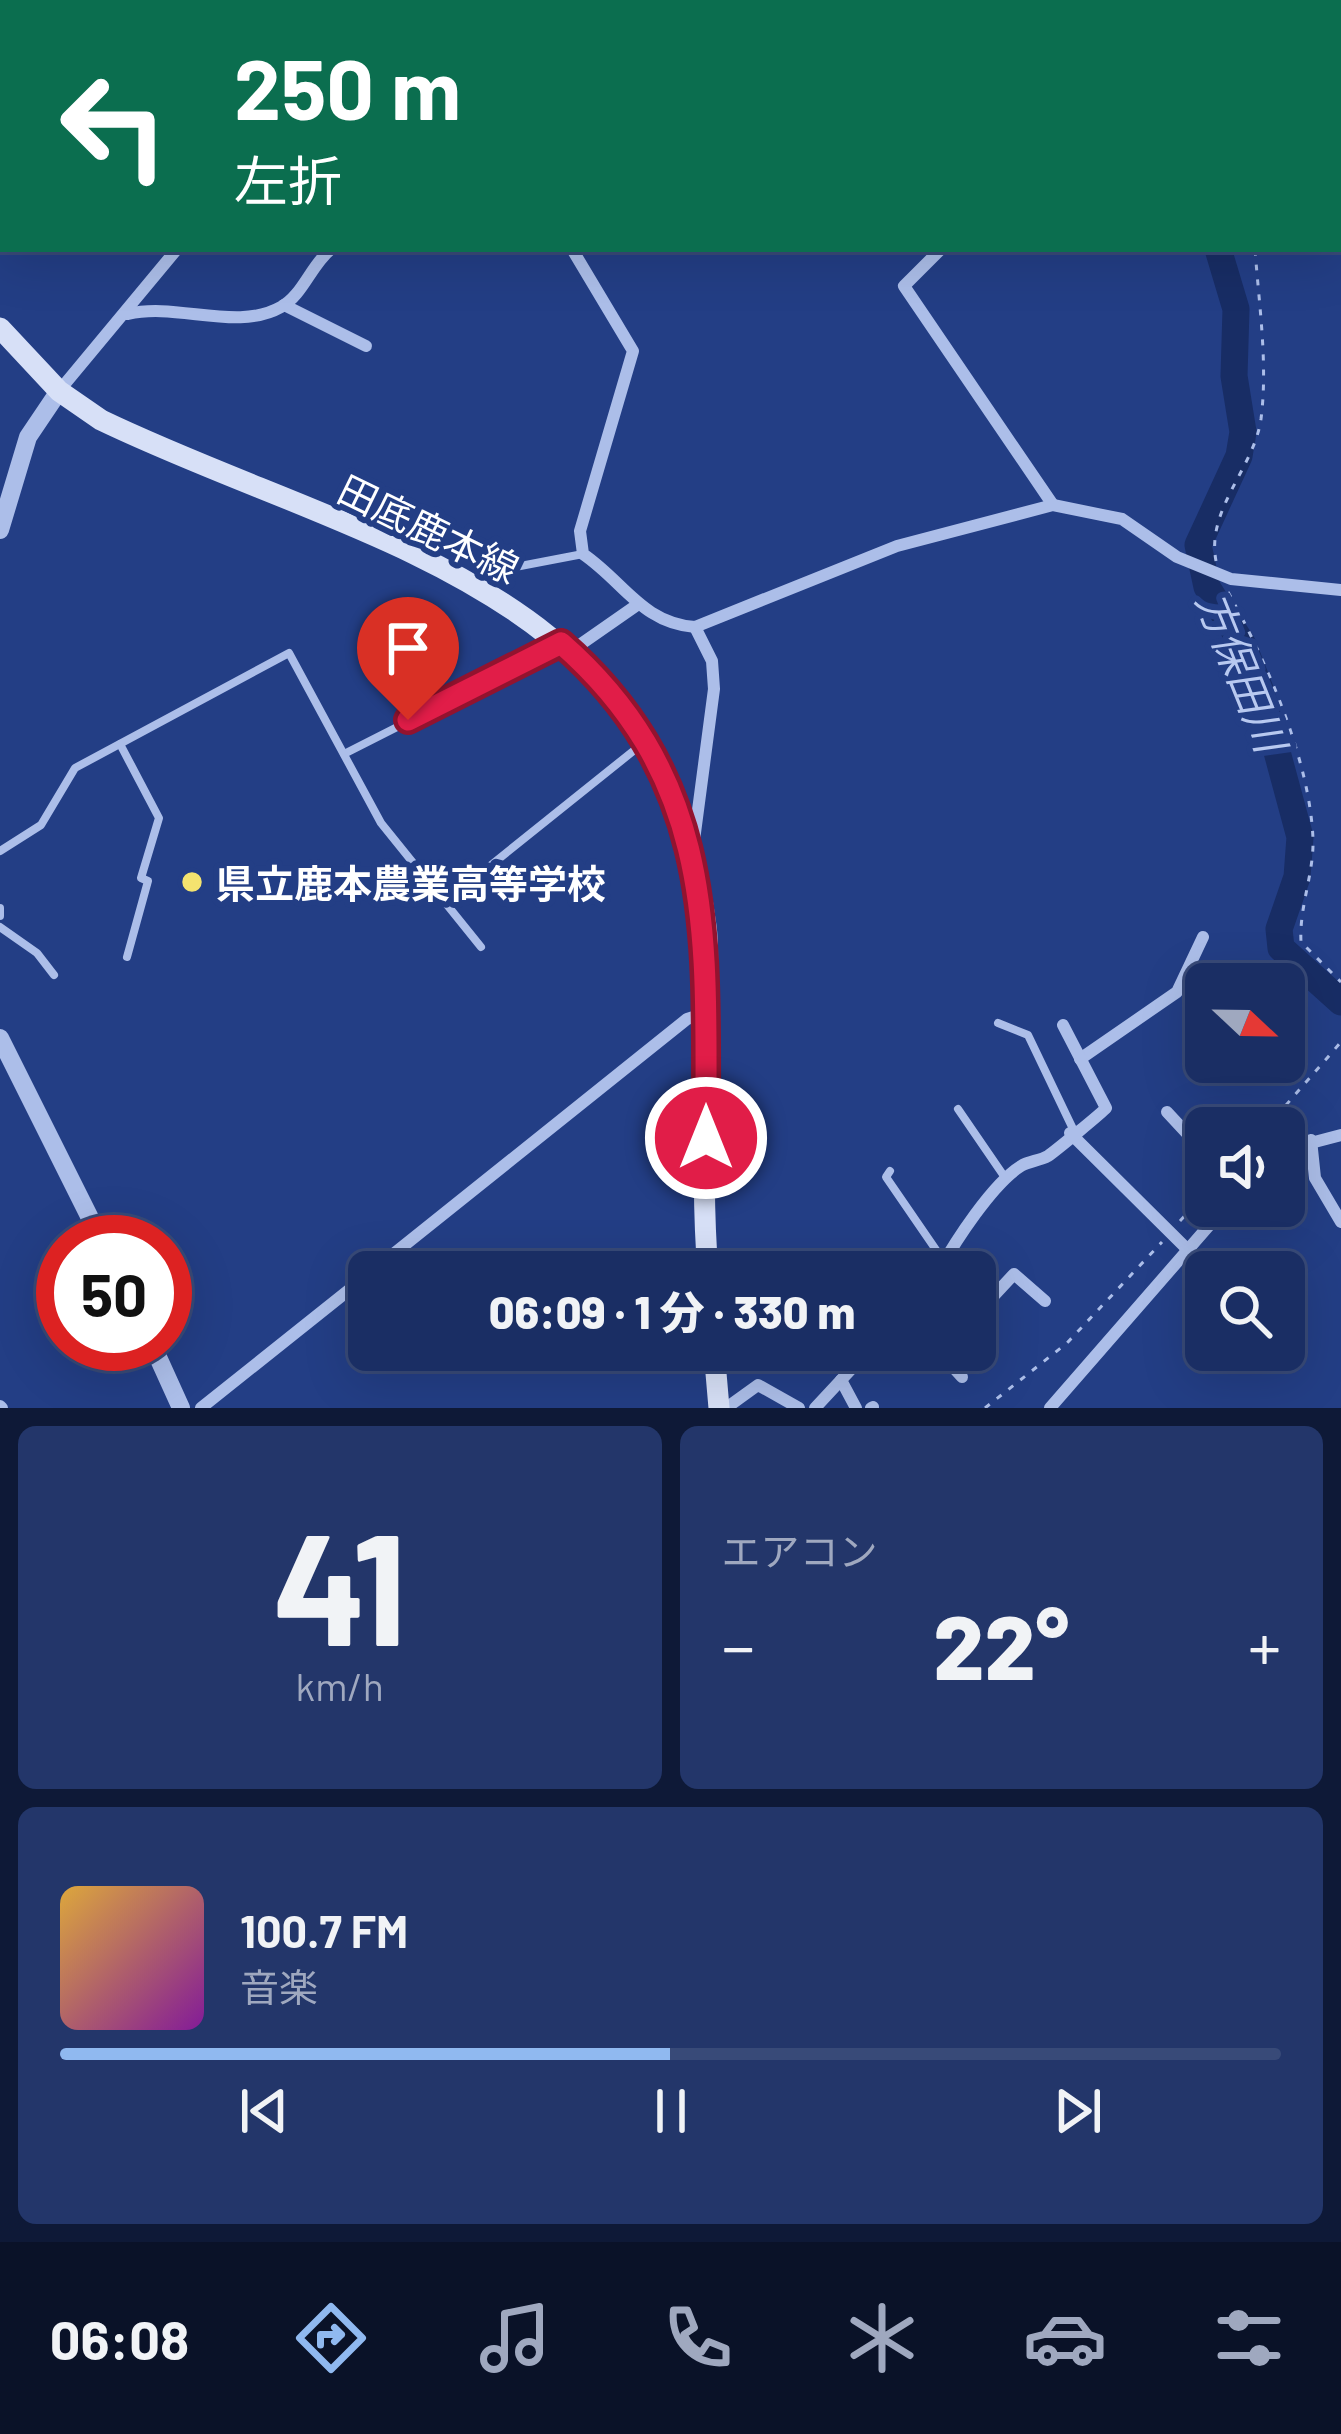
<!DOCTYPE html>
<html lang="ja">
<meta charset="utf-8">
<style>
:root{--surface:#1a2e64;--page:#23366a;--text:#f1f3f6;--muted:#9fa8bf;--line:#384a78;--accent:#90b9f0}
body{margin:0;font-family:Barlow,"Noto Sans JP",sans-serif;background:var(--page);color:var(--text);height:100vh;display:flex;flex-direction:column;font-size:45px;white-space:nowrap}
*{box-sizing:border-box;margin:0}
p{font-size:39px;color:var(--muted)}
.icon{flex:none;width:66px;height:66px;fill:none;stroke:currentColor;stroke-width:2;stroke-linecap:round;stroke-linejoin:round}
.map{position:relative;height:1408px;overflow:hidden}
.side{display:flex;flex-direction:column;gap:18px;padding:18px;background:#0e1937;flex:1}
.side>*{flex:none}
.guide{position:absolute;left:0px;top:0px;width:1341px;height:252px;box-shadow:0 12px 48px #0002,0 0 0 3px var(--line);background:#0b6e4f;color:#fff;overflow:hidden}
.needle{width:78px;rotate:112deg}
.buttons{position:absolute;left:1185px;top:963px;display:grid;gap:24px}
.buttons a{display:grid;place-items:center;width:120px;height:120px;border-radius:18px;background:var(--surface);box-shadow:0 12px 48px #0002,0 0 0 3px var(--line);font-size:60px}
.speed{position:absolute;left:36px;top:1215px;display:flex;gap:24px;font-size:60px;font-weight:700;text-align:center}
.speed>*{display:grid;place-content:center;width:156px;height:156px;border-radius:50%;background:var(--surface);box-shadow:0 12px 48px #0002,0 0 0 3px var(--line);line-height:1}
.speed .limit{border:18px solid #d22;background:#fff;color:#111}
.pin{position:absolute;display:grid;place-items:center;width:102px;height:102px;color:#fff;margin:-123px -51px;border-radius:50% 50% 50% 0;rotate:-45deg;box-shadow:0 0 12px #0007}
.pin .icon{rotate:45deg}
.me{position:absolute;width:132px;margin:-66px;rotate:0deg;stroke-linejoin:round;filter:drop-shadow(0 0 9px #0008)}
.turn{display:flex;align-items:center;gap:42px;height:252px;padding:0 36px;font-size:54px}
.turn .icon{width:156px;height:156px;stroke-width:2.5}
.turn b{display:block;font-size:84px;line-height:102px}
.big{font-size:90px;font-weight:800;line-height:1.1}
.side .card{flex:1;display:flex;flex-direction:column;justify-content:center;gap:18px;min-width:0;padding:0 42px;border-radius:18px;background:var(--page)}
.side .dial{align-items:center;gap:0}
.dial b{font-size:156px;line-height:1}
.song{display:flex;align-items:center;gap:36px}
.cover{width:144px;height:144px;border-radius:18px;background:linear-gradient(135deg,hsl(40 70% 55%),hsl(290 70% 35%))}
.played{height:12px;border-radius:6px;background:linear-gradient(90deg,var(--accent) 50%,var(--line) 50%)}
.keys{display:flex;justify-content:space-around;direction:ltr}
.heat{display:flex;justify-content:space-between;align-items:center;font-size:66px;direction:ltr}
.side .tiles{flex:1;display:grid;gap:18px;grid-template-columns:1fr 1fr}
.card:last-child{grid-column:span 2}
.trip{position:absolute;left:348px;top:1251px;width:648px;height:120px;border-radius:18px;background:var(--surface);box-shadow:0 12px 48px #0002,0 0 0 3px var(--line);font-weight:800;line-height:120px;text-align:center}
.dock{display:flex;height:192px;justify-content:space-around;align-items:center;background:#0a1228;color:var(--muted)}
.dock .icon{width:84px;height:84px}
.dock .current{color:var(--accent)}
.dock b{font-size:54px;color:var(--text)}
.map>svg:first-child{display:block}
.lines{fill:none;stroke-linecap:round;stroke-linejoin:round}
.river{stroke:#182d65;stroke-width:27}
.path{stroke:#acbee9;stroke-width:3;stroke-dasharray:6 9;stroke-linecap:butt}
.service{stroke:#acbee9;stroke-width:8}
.minor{stroke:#acbee9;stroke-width:12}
.tertiary{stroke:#acbee9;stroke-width:18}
.secondary{stroke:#d7e0f7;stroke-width:21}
.route-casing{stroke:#92132f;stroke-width:30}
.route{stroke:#e11d48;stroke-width:21}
.poi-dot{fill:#f4e36f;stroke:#233e85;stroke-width:4.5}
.labels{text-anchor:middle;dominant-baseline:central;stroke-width:12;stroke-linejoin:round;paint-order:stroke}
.street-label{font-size:39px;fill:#fff;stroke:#233e85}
.poi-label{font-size:39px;font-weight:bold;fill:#fff;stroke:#233e85;text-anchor:start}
.water-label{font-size:42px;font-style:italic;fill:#b8c9f0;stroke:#233e85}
</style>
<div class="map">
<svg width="1341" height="1408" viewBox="0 0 1341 1408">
<rect width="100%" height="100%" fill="#233e85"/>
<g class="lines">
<g class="river">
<path d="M1012 0 1014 3"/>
<path d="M1218 249 1236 309 1234 376 1243 432 1239 456 1198 545 1207 587 1243 645 1260 689 1300 837 1297 877 1279 929 1281 948 1341 1002"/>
</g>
<g class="path">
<path d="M1050 0 1063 3"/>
<path d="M0 80 3 78"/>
<path d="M1216 561C1206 509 1254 468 1261 419 1268 364 1259 305 1255 249"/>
<path d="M1228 592C1266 660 1310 760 1313 839 1314 874 1299 907 1301 942L1341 982"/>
<path d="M1266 1128 1341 1042"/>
<path d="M1180 1221 1206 1193"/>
<path d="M985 1408 1067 1343 1162 1242"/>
</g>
<g class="service">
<path d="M59 3 62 0"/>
<path d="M480 584 494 571 583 554"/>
<path d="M120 744 159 818 141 878 148 881 127 957"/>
<path d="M344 754 555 647"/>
<path d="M0 851 41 825 75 768 289 653 381 823 481 947"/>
<path d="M445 902 642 744"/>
<path d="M0 908V916"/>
<path d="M0 927 37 953 54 975"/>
<path d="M998 1023 1028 1035 1074 1131"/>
<path d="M958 1109 1006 1179"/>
<path d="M890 1171 886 1177 943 1260"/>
</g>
<g class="minor">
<path d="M46 0 50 3"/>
<path d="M862 0 866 3"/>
<path d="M114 3 117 0"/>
<path d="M671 3 674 0"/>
<path d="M1023 3 1027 0"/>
<path d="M572 249 633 351 580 531 583 554C624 582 642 623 695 627L897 546 1053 505 1122 519 1177 557 1231 579 1341 590"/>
<path d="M941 249 904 286 1053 505"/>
<path d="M284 305 366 346"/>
<path d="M128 314C177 302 237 332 281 307 303 295 311 265 331 249"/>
<path d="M59 391 177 249"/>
<path d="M571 651 637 605"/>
<path d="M693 848 714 689 712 661 695 627"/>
<path d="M1080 1059 1177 992 1203 937"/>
<path d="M1167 1112 1206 1154"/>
<path d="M1070 1133 1187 1249"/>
<path d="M1311 1140 1315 1178 1341 1222"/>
<path d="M1284 1150 1341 1135"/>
<path d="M371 1272 687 1019 706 1013"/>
<path d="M938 1272C955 1242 992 1184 1021 1166 1029 1161 1039 1161 1048 1156 1054 1152 1103 1112 1106 1108L1063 1025"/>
<path d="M975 1316 1014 1274 1045 1301"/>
<path d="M945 1350 941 1354 962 1377"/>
<path d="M841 1380 856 1408"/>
<path d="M0 1406 2 1408"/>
<path d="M201 1408 369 1274"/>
<path d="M726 1408 758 1385 799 1408"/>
<path d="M815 1408 869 1350"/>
<path d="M871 1408 873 1407"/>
<path d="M1050 1408 1226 1206"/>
</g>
<g class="tertiary">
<path d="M0 530 28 437 59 391"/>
<path d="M0 1038 102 1242"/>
<path d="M152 1344 181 1408"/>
</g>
<g class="secondary">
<path d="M0 328 59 391 101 420C359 544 662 584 706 926 710 955 706 987 706 1017 706 1101 701 1188 708 1272"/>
<path d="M714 1350 719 1408"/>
</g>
</g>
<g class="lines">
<g class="route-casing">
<path id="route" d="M408 720 561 643C722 784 705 947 706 1138"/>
</g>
<use href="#route" class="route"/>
</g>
<circle class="poi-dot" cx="192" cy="882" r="12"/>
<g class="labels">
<g class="street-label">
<text transform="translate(429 528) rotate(26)">田底鹿本線</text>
</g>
<g class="poi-label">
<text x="216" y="882">県立鹿本農業高等学校</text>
</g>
<g class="water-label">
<text transform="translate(1243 671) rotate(68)">方保田川</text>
</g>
</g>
</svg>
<div class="buttons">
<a><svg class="needle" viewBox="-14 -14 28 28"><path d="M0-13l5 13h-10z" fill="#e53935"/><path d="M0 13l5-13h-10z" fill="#9fa8bf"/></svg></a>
<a><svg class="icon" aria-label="sound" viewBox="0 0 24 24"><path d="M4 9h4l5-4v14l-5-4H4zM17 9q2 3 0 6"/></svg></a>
<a><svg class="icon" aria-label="search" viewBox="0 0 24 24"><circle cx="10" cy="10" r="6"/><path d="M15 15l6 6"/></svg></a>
</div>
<div class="speed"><div class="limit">50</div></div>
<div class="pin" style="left:408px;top:720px;background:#d93025"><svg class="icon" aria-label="arrive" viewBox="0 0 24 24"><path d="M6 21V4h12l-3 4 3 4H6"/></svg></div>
<svg class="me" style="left:706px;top:1138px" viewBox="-20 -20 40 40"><circle r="17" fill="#e11d48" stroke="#fff" stroke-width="3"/><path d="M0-11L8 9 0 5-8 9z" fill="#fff"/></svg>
<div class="trip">06:09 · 1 分 · 330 m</div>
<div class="guide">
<div class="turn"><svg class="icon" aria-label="left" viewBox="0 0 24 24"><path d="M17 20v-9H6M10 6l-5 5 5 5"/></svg><div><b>250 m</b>左折</div></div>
</div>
</div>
<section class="side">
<div class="tiles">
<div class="card dial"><b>41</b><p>km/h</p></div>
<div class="card"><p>エアコン</p>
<div class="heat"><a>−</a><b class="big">22°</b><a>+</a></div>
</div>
<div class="card">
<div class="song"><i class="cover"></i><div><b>100.7 FM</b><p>音楽</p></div></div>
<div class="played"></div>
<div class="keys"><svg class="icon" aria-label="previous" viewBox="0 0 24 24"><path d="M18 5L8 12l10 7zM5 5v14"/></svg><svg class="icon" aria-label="pause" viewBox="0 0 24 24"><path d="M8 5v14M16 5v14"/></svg><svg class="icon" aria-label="next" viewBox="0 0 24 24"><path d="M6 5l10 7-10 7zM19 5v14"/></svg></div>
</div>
</div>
</section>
<nav class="dock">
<b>06:08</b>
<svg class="icon current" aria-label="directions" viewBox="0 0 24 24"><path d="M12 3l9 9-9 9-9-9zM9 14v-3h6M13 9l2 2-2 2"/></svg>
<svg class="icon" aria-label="music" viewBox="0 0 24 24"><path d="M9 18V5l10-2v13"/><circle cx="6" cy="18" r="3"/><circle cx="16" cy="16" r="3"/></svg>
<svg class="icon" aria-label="phone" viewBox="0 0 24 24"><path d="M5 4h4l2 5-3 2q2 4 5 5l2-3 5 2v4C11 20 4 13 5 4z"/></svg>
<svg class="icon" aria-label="climate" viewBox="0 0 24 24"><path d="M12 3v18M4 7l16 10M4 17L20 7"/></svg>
<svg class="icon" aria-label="car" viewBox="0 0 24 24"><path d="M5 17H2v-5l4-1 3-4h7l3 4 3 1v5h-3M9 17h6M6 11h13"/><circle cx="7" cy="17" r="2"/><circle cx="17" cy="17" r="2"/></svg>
<svg class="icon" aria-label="filters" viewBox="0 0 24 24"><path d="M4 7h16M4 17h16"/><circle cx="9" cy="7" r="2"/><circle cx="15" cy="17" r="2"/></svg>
</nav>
